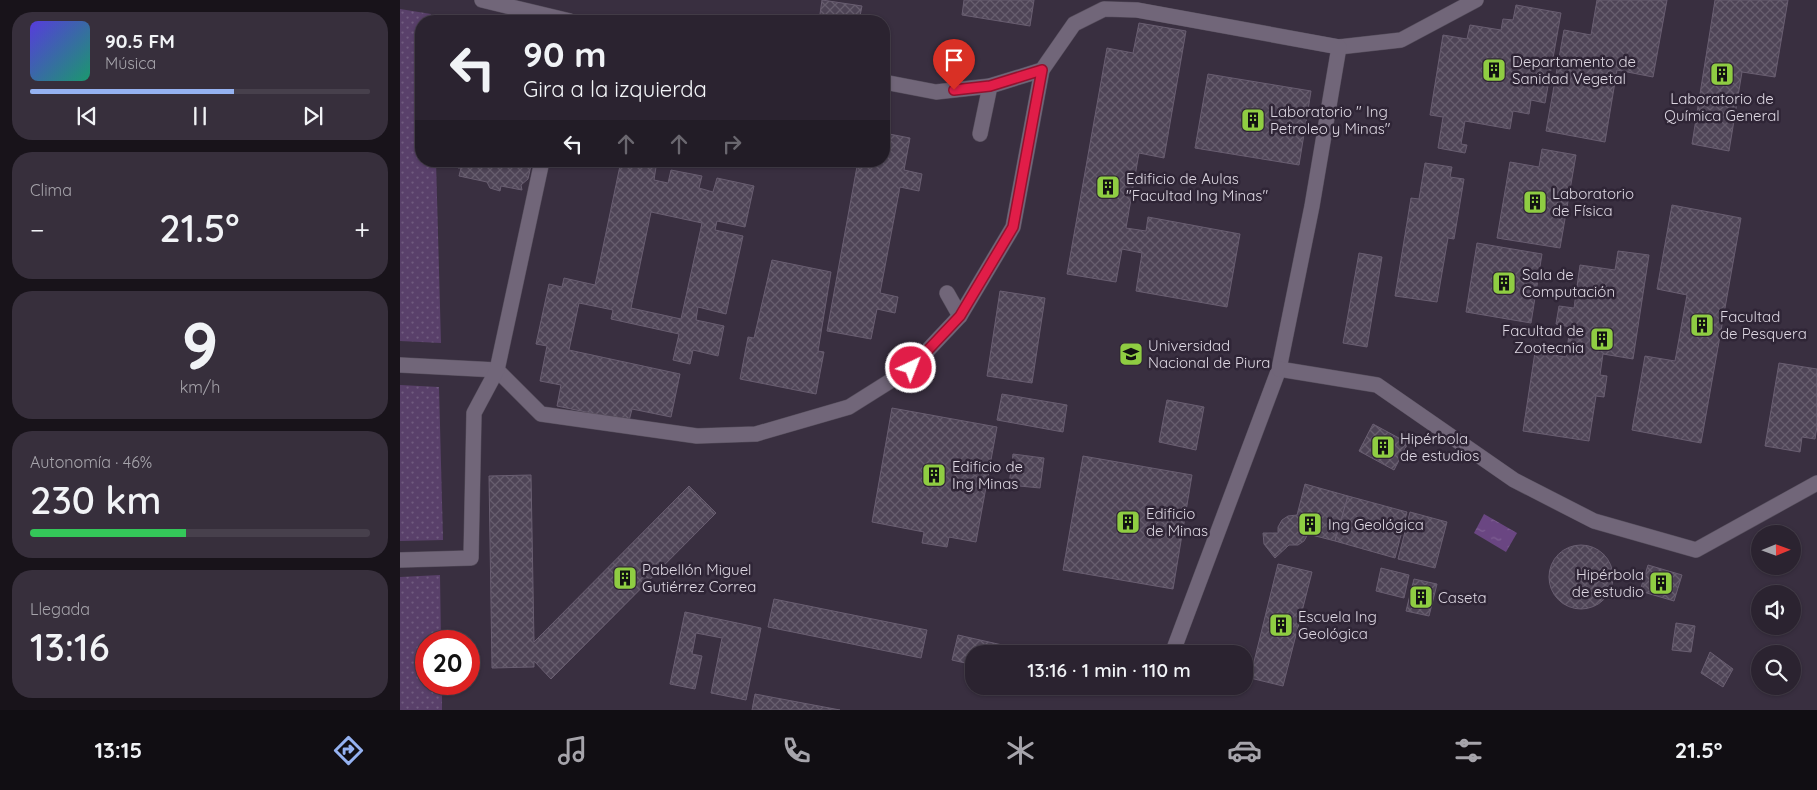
<!DOCTYPE html>
<html lang="es">
<meta charset="utf-8">
<style>
:root{--surface:#2b2330;--page:#372f3c;--text:#f1f3f6;--muted:#a6a4ab;--line:#47404c;--accent:#95b2f1}
body{margin:0;font-family:Quicksand,sans-serif;background:var(--page);color:var(--text);height:100vh;display:flex;flex-direction:column;font-size:19px;white-space:nowrap}
*{box-sizing:border-box;margin:0}
p{font-size:16px;color:var(--muted)}
.icon{flex:none;width:28px;height:28px;fill:none;stroke:currentColor;stroke-width:2;stroke-linecap:round;stroke-linejoin:round}
.map{position:relative;flex:1;overflow:hidden}
.side{display:flex;flex-direction:column;gap:12px;padding:12px;background:#18131a;width:400px}
.side>*{flex:none}
.top-card{position:absolute;left:15px;top:15px;width:475px;height:152px;border-radius:20px;box-shadow:0 1px 4px #0004,0 0 0 1px var(--line);background:#2b2330;color:var(--text);overflow:hidden}
.needle{width:32px;rotate:89deg}
.buttons{position:absolute;left:1351px;top:525px;display:grid;gap:10px}
.buttons a{display:grid;place-items:center;width:50px;height:50px;border-radius:50%;background:var(--surface);box-shadow:0 1px 4px #0004,0 0 0 1px var(--line);font-size:25px}
.speed{position:absolute;left:15px;top:630px;display:flex;gap:10px;font-size:25px;font-weight:700;text-align:center}
.speed>*{display:grid;place-content:center;width:65px;height:65px;border-radius:50%;background:var(--surface);box-shadow:0 1px 4px #0004,0 0 0 1px var(--line);line-height:1}
.speed .limit{border:8px solid #d22;background:#fff;color:#111}
.pin{position:absolute;display:grid;place-items:center;width:42px;height:42px;color:#fff;margin:-51px -21px;border-radius:50% 50% 50% 0;rotate:-45deg;box-shadow:0 0 5px #0007}
.pin .icon{rotate:45deg}
.me{position:absolute;width:55px;margin:-28px;rotate:43deg;stroke-linejoin:round;filter:drop-shadow(0 0 4px #0008)}
.turn{display:flex;align-items:center;gap:18px;height:105px;padding:0 25px;font-size:22px}
.turn .icon{width:65px;height:65px;stroke-width:2.5}
.turn b{display:block;font-size:35px;line-height:42px}
.lanes{display:flex;align-items:center;height:48px;padding:0 25px;background:#0003;justify-content:center;gap:25px;direction:ltr}
.lanes .off{opacity:.35}
.big{font-size:38px;font-weight:600;line-height:1.1}
.side .tile{flex:1;display:flex;flex-direction:column;justify-content:center;gap:8px;min-width:0;padding:0 18px;border-radius:20px;background:var(--page)}
.side .dial{align-items:center;gap:0}
.dial b{font-size:65px;line-height:1}
.song{display:flex;align-items:center;gap:15px}
.cover{width:60px;height:60px;border-radius:8px;background:linear-gradient(135deg,hsl(250 70% 55%),hsl(160 70% 35%))}
.played{height:5px;border-radius:2px;background:linear-gradient(90deg,var(--accent) 60%,var(--line) 60%)}
.keys{display:flex;justify-content:space-around;direction:ltr}
.heat{display:flex;justify-content:space-between;align-items:center;font-size:28px;direction:ltr}
.charge{height:8px;border-radius:4px;background:linear-gradient(90deg,#34c759 46%,var(--line) 0)}
.trip{position:absolute;left:565px;top:645px;width:288px;height:50px;border-radius:20px;background:var(--surface);box-shadow:0 1px 4px #0004,0 0 0 1px var(--line);font-weight:600;line-height:50px;text-align:center}
.dock{display:flex;height:80px;justify-content:space-around;align-items:center;background:#110e13;color:var(--muted)}
.dock .icon{width:35px;height:35px}
.dock .active{color:var(--accent)}
.dock b{font-size:22px;color:var(--text)}
main{display:flex;flex:1;min-height:0}
.map>svg:first-child{display:block}
.grass{fill:url(#grass-dots)}
.water{fill:url(#water-ripples)}
.building{fill:url(#building-cross-hatch);stroke:#695e71;fill-rule:evenodd}
.lines{fill:none;stroke-linecap:round;stroke-linejoin:round}
.minor-casing{stroke:#554d5b;stroke-width:16}
.minor{stroke:#716679;stroke-width:15}
.route-casing{stroke:#92132f;stroke-width:12}
.route{stroke:#e11d48;stroke-width:9}
.labels{text-anchor:middle;dominant-baseline:central;stroke-width:5;stroke-linejoin:round;paint-order:stroke}
.poi-label{font-size:15px;fill:#ddd7e2;stroke:#2f2536;text-anchor:start}
</style>
<main>
<section class="side">
<div class="tile">
<div class="song"><i class="cover"></i><div><b>90.5 FM</b><p>Música</p></div></div>
<div class="played"></div>
<div class="keys"><svg class="icon" aria-label="previous" viewBox="0 0 24 24"><path d="M18 5L8 12l10 7zM5 5v14"/></svg><svg class="icon" aria-label="pause" viewBox="0 0 24 24"><path d="M8 5v14M16 5v14"/></svg><svg class="icon" aria-label="next" viewBox="0 0 24 24"><path d="M6 5l10 7-10 7zM19 5v14"/></svg></div>
</div>
<div class="tile"><p>Clima</p>
<div class="heat"><a>−</a><b class="big">21.5°</b><a>+</a></div>
</div>
<div class="tile dial"><b>9</b><p>km/h</p></div>
<div class="tile"><p>Autonomía · 46%</p><b class="big">230 km</b><div class="charge"></div></div>
<div class="tile"><p>Llegada</p><b class="big">13:16</b></div>
</section>
<div class="map">
<svg width="1417" height="710" viewBox="0 0 1417 710">
<defs>
<pattern id="grass-dots" width="8" height="8" patternUnits="userSpaceOnUse" patternTransform="scale(1.25)"><rect width="8" height="8" fill="#59406a"/><path d="M2 2h.1M6 6h.1" fill="none" stroke="#705b7f" stroke-width="1.8" stroke-linecap="round"/></pattern>
<pattern id="water-ripples" width="26" height="14" patternUnits="userSpaceOnUse" patternTransform="scale(1.25)"><rect width="26" height="14" fill="#6a4682"/><path d="M2 4q2-2 4 0t4 0M15 11q2-2 4 0t4 0" fill="none" stroke="#7f6093"/></pattern>
<pattern id="building-cross-hatch" width="8" height="8" patternUnits="userSpaceOnUse" patternTransform="scale(1.25)"><rect width="8" height="8" fill="#4e4456"/><path d="M0 0l8 8M0 8l8-8" fill="none" stroke="#675e6e"/></pattern>
</defs>
<rect width="100%" height="100%" fill="#392f40"/>
<g class="grass">
<path d="M0 9 31 14 32 21H21V161H36L41 343 0 341Z"/>
<path d="M0 385 39 387 43 540 0 541Z"/>
<path d="M40 575 41 641H26V684H42V710H0V577Z"/>
</g>
<path class="water" d="M1084 514 1117 533 1106 552 1074 533Z"/>
<g class="building">
<path d="M422 0 462 6 459 21H419Z"/>
<path d="M564 0H634L630 26 562 15Z"/>
<path d="M1197 0H1267L1253 77 1217 70 1205 142 1146 131 1164 30 1191 35Z"/>
<path d="M1315 0H1388L1375 77 1342 72 1329 151 1292 144Z"/>
<path d="M1116 5 1161 13 1145 103 1131 100 1129 114 1113 111 1110 129 1065 121 1061 144 1067 145 1065 153 1038 148 1043 117 1030 115 1043 35 1067 39 1070 25 1101 30 1103 19 1113 20Z"/>
<path d="M739 23 786 31 764 158 739 153 726 228 746 231 748 217 840 234 827 307 736 291 742 253 722 249 716 282 667 274 707 48 733 53Z"/>
<path d="M808 74 911 91 899 165 795 148Z"/>
<path d="M484 133 510 138 504 170 522 174 519 191 500 187 480 293 498 297 495 313 477 309 471 339 427 331 458 161H484Z"/>
<path d="M1142 149 1176 155 1160 248 1097 238 1110 162 1139 167Z"/>
<path d="M60 161H132L128 179 121 185 122 190 101 186 100 191 90 188 87 182 59 176 61 168H58Z"/>
<path d="M221 161 256 167 254 180 268 183 271 170 302 176 299 188 313 192 317 178 354 186 345 227 317 221 315 230 343 236 326 314 298 307 296 320 324 326 318 356 293 350 290 364 273 360 279 334 211 319 213 310 179 303 169 350 280 374 271 417 232 409 229 421 157 406 161 385 140 381 147 346 136 344 149 284 162 287 164 278 195 285ZM251 212 302 223 281 319 231 308Z"/>
<path d="M1025 163 1052 167 1050 177 1064 179 1054 239 1048 238 1037 302 995 296 1011 198 1019 199Z"/>
<path d="M1272 205 1341 218 1301 443 1232 430 1245 356 1275 361 1287 295 1257 289Z"/>
<path d="M1077 243 1142 254 1131 323 1066 312Z"/>
<path d="M1218 251 1249 255 1233 359 1203 354 1200 375 1207 376 1204 397 1196 396 1189 441 1123 431 1135 352 1166 357 1170 327 1156 324 1159 306 1174 308 1180 265 1215 270Z"/>
<path d="M959 253 982 257 967 347 943 343Z"/>
<path d="M372 260 431 272 418 351 424 352 416 394 340 379 348 337 354 338Z"/>
<path d="M600 291 645 298 632 383 587 376Z"/>
<path d="M1379 363 1417 369V426L1415 439 1402 437 1400 452 1365 446Z"/>
<path d="M602 394 667 405 663 432 597 420Z"/>
<path d="M767 400 804 407 796 450 759 442Z"/>
<path d="M492 408 597 427 576 542 549 537 547 547 522 543 524 532 472 522Z"/>
<path d="M973 424 1008 443 994 470 959 451Z"/>
<path d="M613 454 644 458 640 488 609 485Z"/>
<path d="M683 456 792 475 773 589 663 570Z"/>
<path d="M131 475 134 642 289 486 316 513 151 679 134 661V667L92 668 89 476Z"/>
<path d="M905 484 948 496 935 541 908 534 904 541 898 545H889L875 558 864 544 863 533H878V527L882 520 888 516 897 515Z"/>
<path d="M948 496 1007 512 995 558 935 541Z"/>
<path d="M1010 512 1047 522 1035 568 998 559Z"/>
<circle cx="1181" cy="577" r="32"/>
<path d="M878 564 912 572 883 686 850 678Z"/>
<path d="M1248 565 1282 575 1274 601 1240 591Z"/>
<path d="M981 568 1009 575 1004 598 976 591Z"/>
<path d="M1014 579 1037 584 1029 616 1006 611Z"/>
<path d="M374 599 527 630 521 658 368 627Z"/>
<path d="M285 612 361 628 346 700 311 693 322 638 296 633 292 654 302 656 295 689 270 684Z"/>
<path d="M1276 623 1295 626 1291 652 1272 650Z"/>
<path d="M558 635 642 654H574V665L552 660Z"/>
<path d="M1310 652 1333 669 1323 687 1301 673Z"/>
<path d="M355 694 440 710H352Z"/>
</g>
<g class="lines">
<g class="minor-casing">
<g id="minor">
<path d="M82 0 170 21"/>
<path d="M939 47 1001 40 1076 0"/>
<path d="M484 82 536 92 590 86 642 70 674 24 704 9 737 10 939 47 912 206 879 369 772 654"/>
<path d="M580 134 590 86"/>
<path d="M547 293 560 316"/>
<path d="M0 365 97 370 141 414 297 436 356 434 449 407 511 368 560 316 613 227 642 70"/>
<path d="M879 369 977 385 1114 480 1194 521 1296 550 1417 483"/>
<path d="M0 560 71 558 74 413 97 370 142 161"/>
</g>
</g>
<use href="#minor" class="minor"/>
</g>
<g class="lines">
<g class="route-casing">
<path id="route" d="M511 368 560 316 613 227 642 70 590 86 554 90"/>
</g>
<use href="#route" class="route"/>
</g>
<defs>
<g id="building-square" transform="scale(1.25)"><rect x="-9" y="-9" width="18" height="18" rx="4" fill="#8fcd42" stroke="#2f2536"/><path d="M-4-6H4V6H1V3H-1V6H-4ZM-2.5-4.3h1.7v1.8h-1.7ZM.8-4.3h1.7v1.8H.8ZM-2.5-1h1.7V.8h-1.7ZM.8-1h1.7V.8H.8Z" fill="#111"/></g>
<g id="university-square" transform="scale(1.25)"><rect x="-9" y="-9" width="18" height="18" rx="4" fill="#8fcd42" stroke="#2f2536"/><path d="M0-5L7-2L0 1L-7-2ZM-4 1L0 2.5L4 1V4Q0 6-4 4Z" fill="#111"/></g>
</defs>
<g fill-rule="evenodd">
<use href="#building-square" x="1094" y="70"/>
<use href="#building-square" x="1322" y="74"/>
<use href="#building-square" x="853" y="120"/>
<use href="#building-square" x="708" y="187"/>
<use href="#building-square" x="1135" y="202"/>
<use href="#building-square" x="1104" y="283"/>
<use href="#building-square" x="1302" y="325"/>
<use href="#building-square" x="1202" y="339"/>
<use href="#university-square" x="731" y="354"/>
<use href="#building-square" x="983" y="447"/>
<use href="#building-square" x="534" y="475"/>
<use href="#building-square" x="728" y="522"/>
<use href="#building-square" x="910" y="524"/>
<use href="#building-square" x="225" y="578"/>
<use href="#building-square" x="1261" y="583"/>
<use href="#building-square" x="1021" y="597"/>
<use href="#building-square" x="881" y="625"/>
</g>
<g class="labels">
<g class="poi-label">
<text x="1112" y="61">Departamento de<tspan x="1112" dy="17">Sanidad Vegetal</tspan></text>
<text x="1322" y="98" text-anchor="middle">Laboratorio de<tspan x="1322" dy="17">Química General</tspan></text>
<text x="870" y="111">Laboratorio " Ing<tspan x="870" dy="17">Petroleo y Minas"</tspan></text>
<text x="726" y="178">Edificio de Aulas<tspan x="726" dy="17">"Facultad Ing Minas"</tspan></text>
<text x="1152" y="193">Laboratorio<tspan x="1152" dy="17">de Física</tspan></text>
<text x="1122" y="274">Sala de<tspan x="1122" dy="17">Computación</tspan></text>
<text x="1320" y="316">Facultad<tspan x="1320" dy="17">de Pesquera</tspan></text>
<text x="1184" y="330" text-anchor="end">Facultad de<tspan x="1184" dy="17">Zootecnia</tspan></text>
<text x="748" y="345">Universidad<tspan x="748" dy="17">Nacional de Piura</tspan></text>
<text x="1000" y="438">Hipérbola<tspan x="1000" dy="17">de estudios</tspan></text>
<text x="552" y="466">Edificio de<tspan x="552" dy="17">Ing Minas</tspan></text>
<text x="746" y="513">Edificio<tspan x="746" dy="17">de Minas</tspan></text>
<text x="928" y="524">Ing Geológica</text>
<text x="242" y="569">Pabellón Miguel<tspan x="242" dy="17">Gutiérrez Correa</tspan></text>
<text x="1244" y="574" text-anchor="end">Hipérbola<tspan x="1244" dy="17">de estudio</tspan></text>
<text x="1038" y="597">Caseta</text>
<text x="898" y="616">Escuela Ing<tspan x="898" dy="17">Geológica</tspan></text>
</g>
</g>
</svg>
<div class="buttons">
<a><svg class="needle" viewBox="-14 -14 28 28"><path d="M0-13l5 13h-10z" fill="#e53935"/><path d="M0 13l5-13h-10z" fill="#a6a4ab"/></svg></a>
<a><svg class="icon" aria-label="sound" viewBox="0 0 24 24"><path d="M4 9h4l5-4v14l-5-4H4zM17 9q2 3 0 6"/></svg></a>
<a><svg class="icon" aria-label="search" viewBox="0 0 24 24"><circle cx="10" cy="10" r="6"/><path d="M15 15l6 6"/></svg></a>
</div>
<div class="speed"><div class="limit">20</div></div>
<div class="pin" style="left:554px;top:90px;background:#d93025"><svg class="icon" aria-label="arrive" viewBox="0 0 24 24"><path d="M6 21V4h12l-3 4 3 4H6"/></svg></div>
<svg class="me" style="left:511px;top:368px" viewBox="-20 -20 40 40"><circle r="17" fill="#e11d48" stroke="#fff" stroke-width="3"/><path d="M0-11L8 9 0 5-8 9z" fill="#fff"/></svg>
<div class="trip">13:16 · 1 min · 110 m</div>
<div class="top-card">
<div class="turn"><svg class="icon" aria-label="left" viewBox="0 0 24 24"><path d="M17 20v-9H6M10 6l-5 5 5 5"/></svg><div><b>90 m</b>Gira a la izquierda</div></div>
<div class="lanes"><svg class="icon" aria-label="left" viewBox="0 0 24 24"><path d="M17 20v-9H6M10 6l-5 5 5 5"/></svg><svg class="icon off" aria-label="ahead" viewBox="0 0 24 24"><path d="M12 20V5M6 11l6-6 6 6"/></svg><svg class="icon off" aria-label="ahead" viewBox="0 0 24 24"><path d="M12 20V5M6 11l6-6 6 6"/></svg><svg class="icon off" aria-label="right" viewBox="0 0 24 24"><path d="M7 20v-9h11M14 6l5 5-5 5"/></svg></div>
</div>
</div>
</main>
<nav class="dock">
<b>13:15</b>
<svg class="icon active" aria-label="directions" viewBox="0 0 24 24"><path d="M12 3l9 9-9 9-9-9zM9 14v-3h6M13 9l2 2-2 2"/></svg>
<svg class="icon" aria-label="music" viewBox="0 0 24 24"><path d="M9 18V5l10-2v13"/><circle cx="6" cy="18" r="3"/><circle cx="16" cy="16" r="3"/></svg>
<svg class="icon" aria-label="phone" viewBox="0 0 24 24"><path d="M5 4h4l2 5-3 2q2 4 5 5l2-3 5 2v4C11 20 4 13 5 4z"/></svg>
<svg class="icon" aria-label="climate" viewBox="0 0 24 24"><path d="M12 3v18M4 7l16 10M4 17L20 7"/></svg>
<svg class="icon" aria-label="car" viewBox="0 0 24 24"><path d="M5 17H2v-5l4-1 3-4h7l3 4 3 1v5h-3M9 17h6M6 11h13"/><circle cx="7" cy="17" r="2"/><circle cx="17" cy="17" r="2"/></svg>
<svg class="icon" aria-label="filters" viewBox="0 0 24 24"><path d="M4 7h16M4 17h16"/><circle cx="9" cy="7" r="2"/><circle cx="15" cy="17" r="2"/></svg>
<b>21.5°</b>
</nav>
